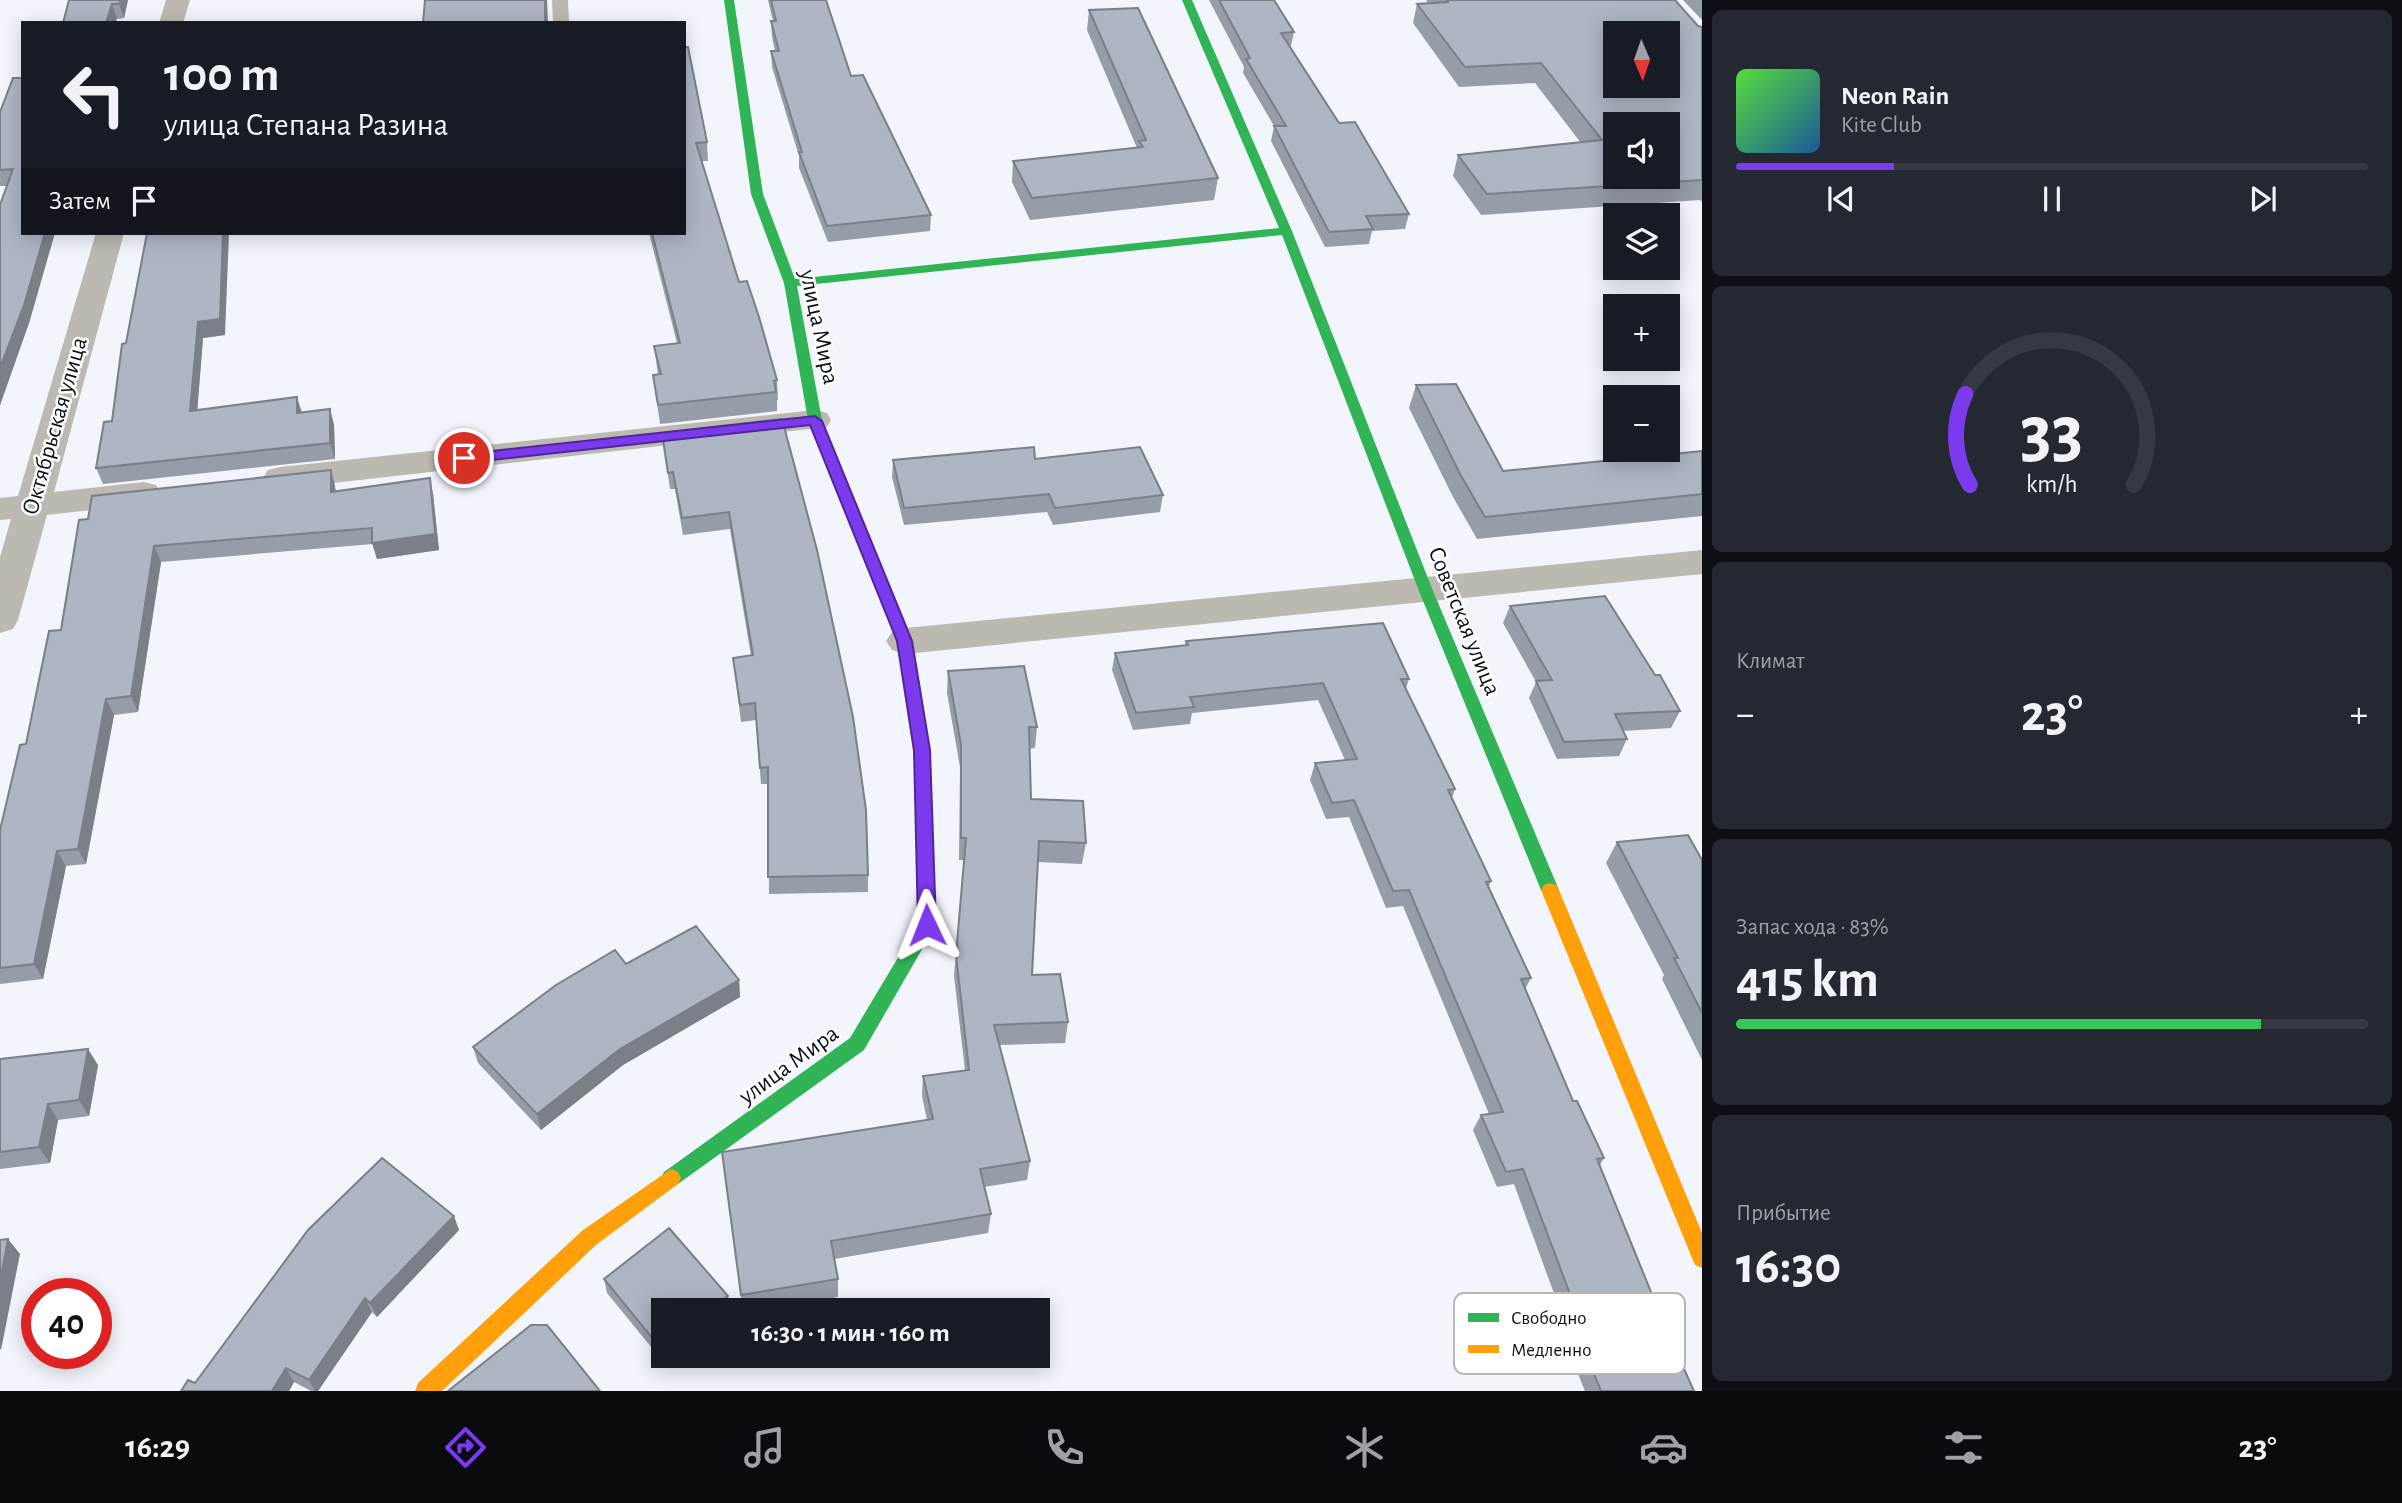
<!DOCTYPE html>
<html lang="ru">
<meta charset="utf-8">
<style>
:root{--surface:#171b24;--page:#242831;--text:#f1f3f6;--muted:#9ea1a6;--line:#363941;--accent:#7c3aed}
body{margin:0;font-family:"Alegreya Sans",sans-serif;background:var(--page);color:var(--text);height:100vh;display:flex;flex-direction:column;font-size:26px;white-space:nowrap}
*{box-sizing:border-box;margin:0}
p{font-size:23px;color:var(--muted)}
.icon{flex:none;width:38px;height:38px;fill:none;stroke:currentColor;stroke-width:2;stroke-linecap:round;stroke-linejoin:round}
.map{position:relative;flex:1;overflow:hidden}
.drawer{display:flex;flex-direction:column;gap:10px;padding:10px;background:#0d0f14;width:700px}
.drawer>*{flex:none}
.banner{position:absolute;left:21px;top:21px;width:665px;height:214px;border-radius:0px;box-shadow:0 4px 18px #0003;background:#171b24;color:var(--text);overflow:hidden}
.needle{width:46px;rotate:178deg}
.controls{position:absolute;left:1603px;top:21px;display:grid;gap:14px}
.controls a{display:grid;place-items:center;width:77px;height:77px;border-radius:0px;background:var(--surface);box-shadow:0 4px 18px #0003;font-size:35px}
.speed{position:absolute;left:21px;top:1278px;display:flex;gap:14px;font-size:35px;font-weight:700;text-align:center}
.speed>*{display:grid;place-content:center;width:91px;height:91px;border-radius:50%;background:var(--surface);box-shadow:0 4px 18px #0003;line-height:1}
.speed .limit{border:10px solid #d22;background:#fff;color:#111}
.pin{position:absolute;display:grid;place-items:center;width:60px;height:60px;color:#fff;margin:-30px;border:4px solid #fff;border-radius:50%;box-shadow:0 2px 7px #0007}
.me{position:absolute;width:77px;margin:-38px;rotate:358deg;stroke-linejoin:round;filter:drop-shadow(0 0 5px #0008)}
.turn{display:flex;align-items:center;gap:24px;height:147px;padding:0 28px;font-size:32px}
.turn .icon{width:91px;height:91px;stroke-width:2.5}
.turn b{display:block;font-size:49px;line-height:60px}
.then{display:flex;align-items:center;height:66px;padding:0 28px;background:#0003;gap:14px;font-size:26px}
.big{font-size:52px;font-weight:600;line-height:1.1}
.drawer .card{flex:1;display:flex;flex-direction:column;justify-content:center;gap:10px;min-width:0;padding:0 24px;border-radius:10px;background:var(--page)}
.drawer .dial{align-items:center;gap:0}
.dial svg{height:182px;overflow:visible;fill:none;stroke:var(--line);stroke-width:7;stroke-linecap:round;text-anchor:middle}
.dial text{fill:var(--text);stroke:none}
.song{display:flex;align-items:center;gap:21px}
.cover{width:84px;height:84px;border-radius:10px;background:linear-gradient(135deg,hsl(110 70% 55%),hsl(210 70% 35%))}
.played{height:7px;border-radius:4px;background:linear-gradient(90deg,var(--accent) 25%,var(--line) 25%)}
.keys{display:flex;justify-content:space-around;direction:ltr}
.heat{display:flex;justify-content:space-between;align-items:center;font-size:38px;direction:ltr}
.charge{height:10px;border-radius:5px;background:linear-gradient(90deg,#34c759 83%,var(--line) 0)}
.trip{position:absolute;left:651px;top:1298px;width:399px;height:70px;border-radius:0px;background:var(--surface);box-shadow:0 4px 18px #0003;font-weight:600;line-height:70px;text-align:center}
.dock{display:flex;height:112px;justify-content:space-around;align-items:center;background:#090b0e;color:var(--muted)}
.dock .icon{width:49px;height:49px}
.dock .active{color:var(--accent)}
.dock b{font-size:32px;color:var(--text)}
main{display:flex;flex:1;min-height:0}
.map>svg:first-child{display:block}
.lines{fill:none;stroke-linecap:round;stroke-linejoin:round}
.lane{fill:#bbb9b0;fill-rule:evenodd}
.street{fill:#bbb9b0;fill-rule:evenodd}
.fast{fill:#30b455;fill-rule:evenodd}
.slow{fill:#ff9f0a;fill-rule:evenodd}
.wall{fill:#969ca8}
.shaded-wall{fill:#7a7f88}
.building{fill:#aeb5c3;stroke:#7a7f88;stroke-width:2;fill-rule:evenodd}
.route{fill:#7c3aed;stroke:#51269a;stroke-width:2}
.labels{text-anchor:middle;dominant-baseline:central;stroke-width:5;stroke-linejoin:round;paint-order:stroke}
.street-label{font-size:24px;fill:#0c1018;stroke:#fff}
.key{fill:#fff;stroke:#b6b7ba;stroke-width:2}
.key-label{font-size:19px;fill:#0c1018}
</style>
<main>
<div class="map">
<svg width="1702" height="1391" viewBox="0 0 1702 1391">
<rect width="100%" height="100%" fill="#f2f5fc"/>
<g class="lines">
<path class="lane" d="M552 0H568L569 23H553Z"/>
<g class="street">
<path d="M166 0H190L183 23H159Z"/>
<path d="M96 233H124L54 492 144 482 156 485 161 493 156 501 144 504 47 515 18 620 13 629 0 633V557L11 519 0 520V498L18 496Z"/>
<path d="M815 410 827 413 831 420 827 427 280 489 268 486 263 478 268 470 280 467Z"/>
<path d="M1702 550V574L905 654 892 650 886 641 892 632 905 628Z"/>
</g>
<g class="fast">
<path d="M724 0H734L763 194 795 279 1279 228 1182 0H1192L1292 231 1433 591 1559 890 1556 895 1550 897 1544 895 1541 890 1419 591 1282 235 797 286 822 420 845 476 838 480 833 479 808 420 784 283 751 194Z"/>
<path d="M923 769 929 771 931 775 936 925 864 1050 678 1184 671 1187 664 1184 661 1178 664 1172 850 1038 918 924 915 775 917 771Z"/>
</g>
<g class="slow">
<path d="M838 472 845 476 913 641 930 750 931 775 929 779H917L897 641 831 476Z"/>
<path d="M1550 883 1556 885 1559 890 1702 1233V1268L1695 1265 1692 1258 1541 890 1544 885Z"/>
<path d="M671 1169 678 1172 681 1178 678 1184 597 1244 442 1391H415L418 1383 583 1230Z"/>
</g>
</g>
<g class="wall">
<path d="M69 0H128L124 18 117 19Z"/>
<path d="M768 0H826L851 76 931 215 930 231 828 242 799 168V156L772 67 771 51H775L772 37 771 21H773Z"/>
<path d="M1209 0H1274L1294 32 1291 46 1290 47 1339 123 1409 214 1405 229 1372 231 1369 244 1325 247 1271 141 1274 126 1243 73 1244 67Z"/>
<path d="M1426 0H1675L1698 26 1702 27V202L1700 200 1481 215 1453 176 1458 155 1581 143 1535 83 1459 87 1413 23 1417 4 1428 3Z"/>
<path d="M1683 0H1702V20Z"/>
<path d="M1089 10 1218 178 1214 200 1030 220 1012 182 1013 161 1137 148 1087 30Z"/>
<path d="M684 47 707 142 708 161H702L739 282 777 380 778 400H777V411L660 424 653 375H658L654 346 677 343 649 233H684Z"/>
<path d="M23 78 30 320 0 405V205L7 186H0V112Z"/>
<path d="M225 335 203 338 197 410 302 413 330 409 334 425 335 459 103 484 96 468 112 421 126 343Z"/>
<path d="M1416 385 1503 471 1702 451V516L1477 539 1453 497 1409 408Z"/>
<path d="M782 419 868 875V892L769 894 768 784H761L756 720 741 722 733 658 751 656 730 529 683 535 675 489H670L662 433Z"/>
<path d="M1035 459 1163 495 1160 512 1053 525 1047 512 904 525 892 477 893 460Z"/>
<path d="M331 470 335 486 336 492 433 494 439 550 377 559 373 544 161 562 138 712 114 715 86 864 66 866 43 979 0 984V830L61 630 88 519Z"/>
<path d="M1510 606 1655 675 1680 711 1671 728 1623 731 1627 739 1619 756 1557 759 1529 698 1536 682 1503 623Z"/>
<path d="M1186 641 1409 679 1406 688 1455 789 1452 798 1491 881 1489 886 1531 978 1525 989 1573 1101 1604 1158 1600 1165 1666 1329 1694 1391H1585L1571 1357 1575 1351 1514 1184 1497 1187 1473 1130 1481 1115 1489 1114 1403 906 1386 908 1349 817 1326 819 1310 780 1315 763 1345 760 1318 700 1192 713 1190 724 1133 730 1112 670 1115 653 1185 645Z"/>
<path d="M948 671 1037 727 1035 748 1029 749 1031 799 1086 843 1082 864 1038 862 1032 975 1068 1022 1065 1043 999 1045 1030 1161 1027 1180 984 1187 991 1214 988 1233 834 1259 838 1279V1297L757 1311H743L724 1171 927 1120 922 1096 923 1076 965 1070 954 976 964 860H959L960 767 947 693Z"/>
<path d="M1617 842 1702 860V1060L1662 979 1664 975 1606 863Z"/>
<path d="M626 964 739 980 740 997 623 1065 541 1130 478 1063 473 1047Z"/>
<path d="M0 1059 98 1065 89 1116 58 1120 50 1163 0 1169Z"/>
<path d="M459 1230 377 1317 372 1312 318 1391H311L294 1382 289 1391H181Z"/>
<path d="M604 1279 728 1296 730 1310 663 1311V1356H674L665 1364 607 1293Z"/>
</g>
<g class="shaded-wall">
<path d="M120 0H128L124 18 119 4Z"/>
<path d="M545 0H547L548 23H545Z"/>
<path d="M112 4 117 19 115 23H106Z"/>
<path d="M45 233H55L30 320 0 405V368Z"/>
<path d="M223 233H229L225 335 203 338 196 427 190 411 198 322Z"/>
<path d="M297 397 302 413H297Z"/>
<path d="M330 409 334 425 335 459 330 443Z"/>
<path d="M331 470 335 486 336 508 331 492Z"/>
<path d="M430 478 433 494 439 550 377 559 372 543Z"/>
<path d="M154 546 161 562 138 712 131 696Z"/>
<path d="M106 699 114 715 86 864 78 849Z"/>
<path d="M57 851 66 866 43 979 34 964Z"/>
<path d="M739 980 740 997 623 1065 541 1130 537 1114 620 1049Z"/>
<path d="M88 1049 98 1065 89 1116 79 1100Z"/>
<path d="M48 1104 58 1120 50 1163 39 1147Z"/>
<path d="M454 1216 459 1230 377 1317 370 1303Z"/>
<path d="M8 1239 20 1254 1 1350 0 1348V1281Z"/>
<path d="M728 1296 730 1310 729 1311H710Z"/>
<path d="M365 1298 372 1312 318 1391H315L309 1380Z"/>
<path d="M663 1356H674L665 1364Z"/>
<path d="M286 1368 294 1382 289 1391H272Z"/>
</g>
<g class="building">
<path d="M69 0H120L119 4H112L106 23H63Z"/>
<path d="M425 0H545V23H423Z"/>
<path d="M771 0H826L851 76 863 75 931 215 827 226 799 152H802L771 51H779L771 21H776Z"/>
<path d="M1219 0H1274L1294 32 1281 33 1339 123 1355 122 1409 214 1366 216 1373 229 1329 232 1274 126H1286L1246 59 1250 58Z"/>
<path d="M1447 0H1675L1698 26 1702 27V180L1487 194 1458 155 1602 140 1541 63 1465 67 1417 4 1448 2ZM1615 33H1668V86H1615ZM1615 124H1668V177H1615Z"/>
<path d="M1138 8 1218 178 1032 198 1013 161 1143 147 1139 141 1146 140 1089 10Z"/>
<path d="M684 47H688L707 142 696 143 739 282 747 281 759 317 777 380 774 381 776 392 658 405 653 375 661 374 654 346 680 343 652 233H684Z"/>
<path d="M13 78H23V233H45L24 305 0 368V205L13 169 0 170V112Z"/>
<path d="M147 233H223L220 319 198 322 190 411 297 397V413L330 409V443L96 468 104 422 112 421 122 344 126 343Z"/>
<path d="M1456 384 1503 471 1702 451V494L1485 517 1460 474 1416 385Z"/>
<path d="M782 419 817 550 853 717 866 810 868 875 768 877V767L760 768 755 703 740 705 733 658 753 655 729 512 682 518 673 472 668 473 662 433Z"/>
<path d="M1034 447 1035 459 1140 447 1163 495 1055 508 1049 494 904 508 893 460Z"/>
<path d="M331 470V492L430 478 435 534 372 543V528L154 546 131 696 106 699 78 849 57 851 34 964 0 968V830L20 745 26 744 49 631 61 630 79 520 88 519 92 496Z"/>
<path d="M1605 596 1655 675H1660L1680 711 1615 714 1627 739 1564 742 1536 681 1552 680 1510 606Z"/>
<path d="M1383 623 1409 679H1401L1455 789 1448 790 1491 881 1486 882 1531 978 1521 979 1573 1101H1577L1604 1158 1597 1159 1666 1329 1694 1391H1601L1581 1343 1588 1342 1523 1169 1506 1172 1481 1115 1503 1112 1409 890 1393 891 1354 800 1332 803 1315 763 1357 759 1323 683 1190 697 1194 707 1136 713 1115 653 1188 645 1186 641Z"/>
<path d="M1024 666 1037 727H1029L1031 799 1083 801 1086 843 1039 841 1032 975 1060 974 1068 1022 994 1025 1030 1161 980 1169 991 1214 831 1241 838 1279 741 1295 722 1152 933 1119 923 1076 969 1070 956 955 966 838H961V745L948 671Z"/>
<path d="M1688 835 1702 860V1013L1674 958H1678L1617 842Z"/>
<path d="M696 926 739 980 620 1049 537 1114 473 1047 556 985 615 950 626 964Z"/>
<path d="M88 1049 79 1100 48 1104 39 1147 0 1152V1059Z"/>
<path d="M382 1158 454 1216 370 1303 365 1298 309 1380 286 1368 272 1391H181L188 1380 195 1383 308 1230Z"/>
<path d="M669 1228 728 1296 710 1311H663V1349L662 1350 604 1279Z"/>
<path d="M8 1239 0 1281V1240Z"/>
<path d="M531 1325H547L600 1391H448Z"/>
</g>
<path class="route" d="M815 416 822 421 912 641 930 750 936 925 933 930 927 932 921 930 918 925 914 750 897 641 810 425 464 463 457 458 464 454Z"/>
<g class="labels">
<g class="street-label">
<text transform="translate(819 327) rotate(78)">улица Мира</text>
<text transform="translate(55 426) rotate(-74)">Октябрьская улица</text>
<text transform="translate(1464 621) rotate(68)">Советская улица</text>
<text transform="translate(789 1065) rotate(-36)">улица Мира</text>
</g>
</g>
<rect x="1454" y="1293" width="231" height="81" rx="10" class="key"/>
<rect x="1468" y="1313" width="31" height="9" fill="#30b455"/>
<rect x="1468" y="1345" width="31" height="8" fill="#ff9f0a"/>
<g class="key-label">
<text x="1511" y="1324">Свободно</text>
<text x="1511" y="1356">Медленно</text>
</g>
</svg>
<div class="controls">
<a><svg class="needle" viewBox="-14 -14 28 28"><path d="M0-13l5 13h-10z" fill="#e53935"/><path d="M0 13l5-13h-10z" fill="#9ea1a6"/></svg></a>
<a><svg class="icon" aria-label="sound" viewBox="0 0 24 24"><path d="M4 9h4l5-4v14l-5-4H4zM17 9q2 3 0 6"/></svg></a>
<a><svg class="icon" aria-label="layers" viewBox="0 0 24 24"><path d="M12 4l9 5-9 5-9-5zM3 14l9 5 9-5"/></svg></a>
<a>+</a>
<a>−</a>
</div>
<div class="speed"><div class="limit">40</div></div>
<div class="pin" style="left:464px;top:458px;background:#d93025"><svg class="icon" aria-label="arrive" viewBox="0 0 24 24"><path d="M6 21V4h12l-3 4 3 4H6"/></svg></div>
<svg class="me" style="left:927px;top:925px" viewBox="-20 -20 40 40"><path d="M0-17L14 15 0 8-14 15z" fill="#7c3aed" stroke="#fff" stroke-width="4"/></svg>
<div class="trip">16:30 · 1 мин · 160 m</div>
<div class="banner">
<div class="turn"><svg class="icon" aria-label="left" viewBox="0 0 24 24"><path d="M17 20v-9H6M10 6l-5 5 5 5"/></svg><div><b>100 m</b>улица Степана Разина</div></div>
<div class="then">Затем<svg class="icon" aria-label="arrive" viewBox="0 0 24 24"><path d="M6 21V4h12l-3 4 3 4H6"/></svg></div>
</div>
</div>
<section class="drawer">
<div class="card">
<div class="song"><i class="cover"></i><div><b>Neon Rain</b><p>Kite Club</p></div></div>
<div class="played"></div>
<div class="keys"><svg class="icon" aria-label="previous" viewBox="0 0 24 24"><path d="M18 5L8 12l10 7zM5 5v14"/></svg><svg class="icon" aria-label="pause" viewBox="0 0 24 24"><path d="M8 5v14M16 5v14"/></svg><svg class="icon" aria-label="next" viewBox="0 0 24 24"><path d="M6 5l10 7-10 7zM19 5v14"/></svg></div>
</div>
<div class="card dial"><svg viewBox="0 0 100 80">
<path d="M14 69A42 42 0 1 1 86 69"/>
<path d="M14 69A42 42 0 0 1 12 29" stroke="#7c3aed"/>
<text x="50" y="56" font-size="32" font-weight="700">33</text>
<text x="50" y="72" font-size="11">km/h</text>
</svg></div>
<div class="card"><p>Климат</p>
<div class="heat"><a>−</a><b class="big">23°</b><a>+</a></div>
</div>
<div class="card"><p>Запас хода · 83%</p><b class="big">415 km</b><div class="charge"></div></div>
<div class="card"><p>Прибытие</p><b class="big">16:30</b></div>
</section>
</main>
<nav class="dock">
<b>16:29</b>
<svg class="icon active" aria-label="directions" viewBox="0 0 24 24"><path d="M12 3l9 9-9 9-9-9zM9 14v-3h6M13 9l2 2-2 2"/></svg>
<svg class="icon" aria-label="music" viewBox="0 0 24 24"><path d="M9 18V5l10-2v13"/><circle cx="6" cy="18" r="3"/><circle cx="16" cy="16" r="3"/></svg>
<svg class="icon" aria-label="phone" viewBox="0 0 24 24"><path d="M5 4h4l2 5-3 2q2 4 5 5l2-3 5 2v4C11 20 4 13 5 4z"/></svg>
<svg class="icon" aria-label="climate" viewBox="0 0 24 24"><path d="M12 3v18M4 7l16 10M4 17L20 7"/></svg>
<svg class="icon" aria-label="car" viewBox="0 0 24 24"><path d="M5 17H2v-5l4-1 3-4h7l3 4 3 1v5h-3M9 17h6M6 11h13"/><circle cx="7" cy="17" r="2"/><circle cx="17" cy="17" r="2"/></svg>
<svg class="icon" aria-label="filters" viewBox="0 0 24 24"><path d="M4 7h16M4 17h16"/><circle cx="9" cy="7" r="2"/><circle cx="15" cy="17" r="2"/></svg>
<b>23°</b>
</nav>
